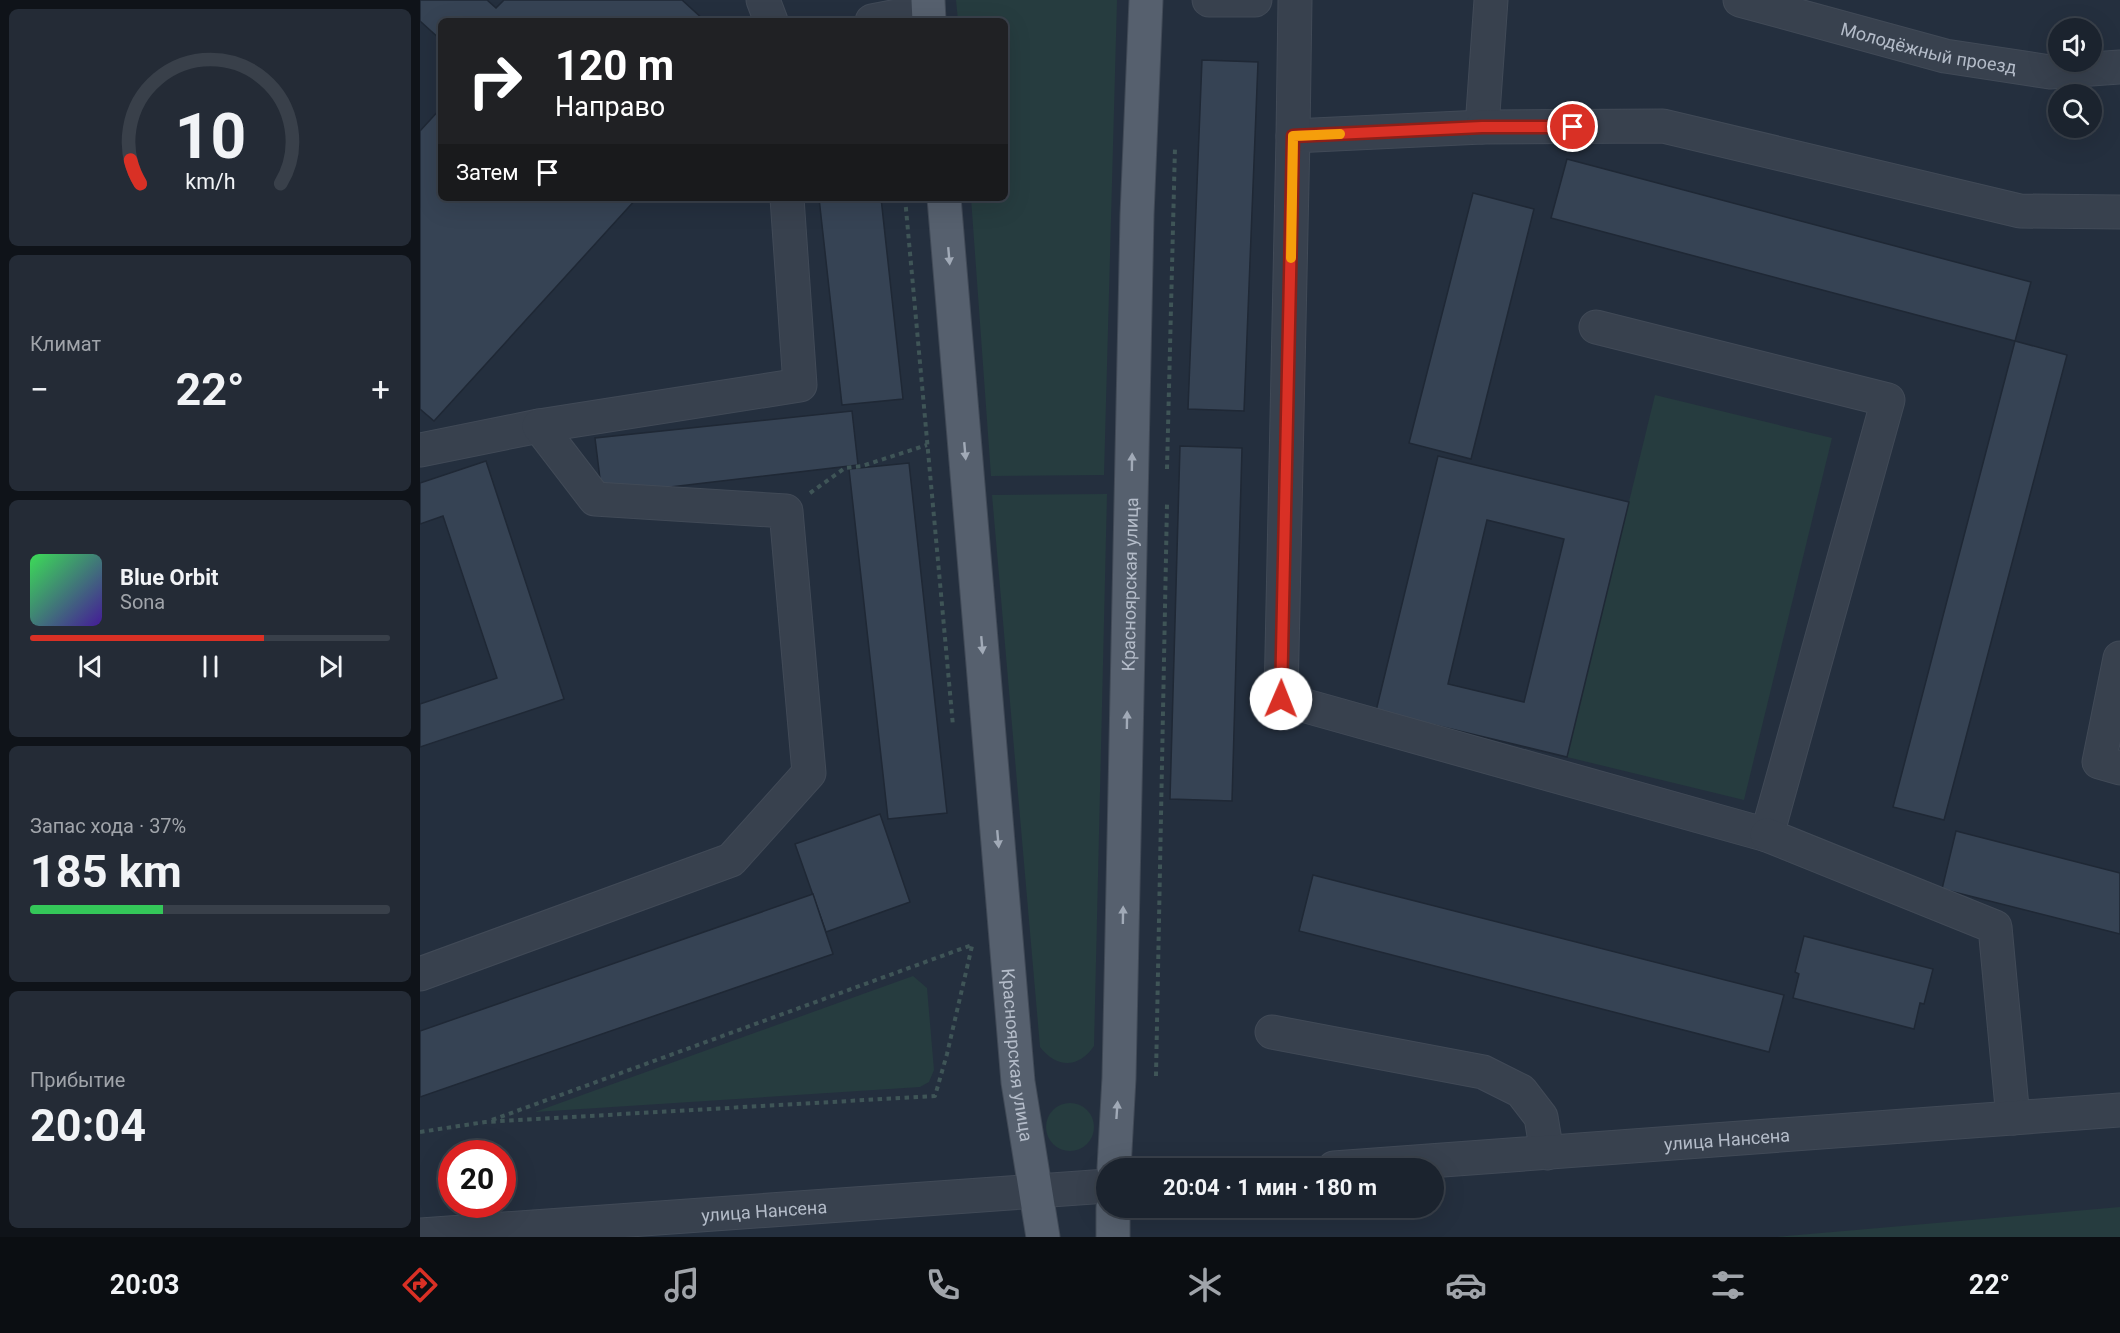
<!DOCTYPE html>
<html lang="ru">
<meta charset="utf-8">
<style>
:root{--surface:#1b232e;--page:#242b36;--text:#f1f3f6;--muted:#a0a4aa;--line:#39404a;--accent:#d93025}
body{margin:0;font-family:Roboto,sans-serif;background:var(--page);color:var(--text);height:100vh;display:flex;flex-direction:column;font-size:22px;white-space:nowrap}
*{box-sizing:border-box;margin:0}
p{font-size:20px;color:var(--muted)}
.icon{flex:none;width:33px;height:33px;fill:none;stroke:currentColor;stroke-width:2;stroke-linecap:round;stroke-linejoin:round}
.map{position:relative;flex:1;overflow:hidden}
.side{display:flex;flex-direction:column;gap:9px;padding:9px;background:#0f1319;width:420px}
.side>*{flex:none}
.hud{position:absolute;left:18px;top:18px;width:570px;height:183px;border-radius:9px;box-shadow:0 6px 24px #0002,0 0 0 2px var(--line);background:#202124;color:#fff;overflow:hidden}
.controls{position:absolute;left:1628px;top:18px;display:grid;gap:12px}
.controls a{display:grid;place-items:center;width:54px;height:54px;border-radius:50%;background:var(--surface);box-shadow:0 6px 24px #0002,0 0 0 2px var(--line);font-size:30px}
.speed{position:absolute;left:18px;top:1140px;display:flex;gap:12px;font-size:30px;font-weight:700;text-align:center}
.speed>*{display:grid;place-content:center;width:78px;height:78px;border-radius:50%;background:var(--surface);box-shadow:0 6px 24px #0002,0 0 0 2px var(--line);line-height:1}
.speed .limit{border:9px solid #d22;background:#fff;color:#111}
.pin{position:absolute;display:grid;place-items:center;width:51px;height:51px;color:#fff;margin:-26px;border:3px solid #fff;border-radius:50%;box-shadow:0 2px 6px #0007}
.me{position:absolute;width:66px;margin:-33px;rotate:1deg;stroke-linejoin:round;filter:drop-shadow(0 0 4px #0008)}
.turn{display:flex;align-items:center;gap:21px;height:126px;padding:0 18px;font-size:27px}
.turn .icon{width:78px;height:78px;stroke-width:2.5}
.turn b{display:block;font-size:42px;line-height:51px}
.then{display:flex;align-items:center;height:57px;padding:0 18px;background:#0003;gap:12px;font-size:22px}
.big{font-size:45px;font-weight:700;line-height:1.1}
.side .tile{flex:1;display:flex;flex-direction:column;justify-content:center;gap:9px;min-width:0;padding:0 21px;border-radius:9px;background:var(--page)}
.side .dial{align-items:center;gap:0}
.dial svg{height:156px;overflow:visible;fill:none;stroke:var(--line);stroke-width:7;stroke-linecap:round;text-anchor:middle}
.dial text{fill:var(--text);stroke:none}
.song{display:flex;align-items:center;gap:18px}
.cover{width:72px;height:72px;border-radius:9px;background:linear-gradient(135deg,hsl(130 70% 55%),hsl(260 70% 35%))}
.played{height:6px;border-radius:3px;background:linear-gradient(90deg,var(--accent) 65%,var(--line) 65%)}
.keys{display:flex;justify-content:space-around;direction:ltr}
.heat{display:flex;justify-content:space-between;align-items:center;font-size:33px;direction:ltr}
.charge{height:9px;border-radius:4px;background:linear-gradient(90deg,#34c759 37%,var(--line) 0)}
.trip{position:absolute;left:676px;top:1158px;width:348px;height:60px;border-radius:30px;background:var(--surface);box-shadow:0 6px 24px #0002,0 0 0 2px var(--line);font-weight:700;line-height:60px;text-align:center}
.menu{display:flex;height:96px;justify-content:space-around;align-items:center;background:#0b0e12;color:var(--muted)}
.menu .icon{width:42px;height:42px}
.menu .current{color:var(--accent)}
.menu b{font-size:27px;color:var(--text)}
main{display:flex;flex:1;min-height:0}
.map>svg:first-child{display:block}
.green{fill:#263c3f}
.building{fill:#364354;stroke:#1f2835;stroke-width:1.5;fill-rule:evenodd}
.lines{fill:none;stroke-linecap:round;stroke-linejoin:round}
.minor-casing{stroke:#414a57;stroke-width:35}
.major-casing{stroke:#414a57;stroke-width:35}
.path{stroke:#3f5557;stroke-width:4;stroke-dasharray:4.5 4.5;stroke-linecap:butt}
.minor{stroke:#38414e;stroke-width:33}
.major{stroke:#56606e;stroke-width:33}
.oneway{fill:#a1aab7}
.route-casing{stroke:#8d1f18;stroke-width:15}
.route{stroke:#d93025;stroke-width:10}
.slow{stroke:#f59e0b;stroke-width:10}
.labels{text-anchor:middle;dominant-baseline:central;stroke-width:6;stroke-linejoin:round;paint-order:stroke}
.street-label{font-size:18px;fill:#b4bcc9;stroke:#1d2633}
</style>
<main>
<section class="side">
<div class="tile dial"><svg viewBox="0 0 100 80">
<path d="M14 69A42 42 0 1 1 86 69"/>
<path d="M14 69A42 42 0 0 1 9 57" stroke="#d93025"/>
<text x="50" y="56" font-size="32" font-weight="700">10</text>
<text x="50" y="72" font-size="11">km/h</text>
</svg></div>
<div class="tile"><p>Климат</p>
<div class="heat"><a>−</a><b class="big">22°</b><a>+</a></div>
</div>
<div class="tile">
<div class="song"><i class="cover"></i><div><b>Blue Orbit</b><p>Sona</p></div></div>
<div class="played"></div>
<div class="keys"><svg class="icon" aria-label="previous" viewBox="0 0 24 24"><path d="M18 5L8 12l10 7zM5 5v14"/></svg><svg class="icon" aria-label="pause" viewBox="0 0 24 24"><path d="M8 5v14M16 5v14"/></svg><svg class="icon" aria-label="next" viewBox="0 0 24 24"><path d="M6 5l10 7-10 7zM19 5v14"/></svg></div>
</div>
<div class="tile"><p>Запас хода · 37%</p><b class="big">185 km</b><div class="charge"></div></div>
<div class="tile"><p>Прибытие</p><b class="big">20:04</b></div>
</section>
<div class="map">
<svg width="1700" height="1237" viewBox="0 0 1700 1237">
<rect width="100%" height="100%" fill="#242f3e"/>
<g class="green">
<path d="M536 0H697L684 475 571 476 551 198H585V21H538Z"/>
<path d="M1235 395 1412 438 1324 800 1147 757Z"/>
<path d="M687 494 674 1046C659 1068 637 1069 620 1047L572 495Z"/>
<path d="M493 976 507 988 514 1070 509 1082 500 1087 115 1112Z"/>
<circle cx="650" cy="1127" r="24"/>
<path d="M1700 1207V1237H1356Z"/>
</g>
<g class="building">
<path d="M0 0H67L76 8 84 0H262L285 21H21V40L0 21Z"/>
<path d="M782 60 838 62 824 411 768 409Z"/>
<path d="M21 108V198H217L14 421 0 409V131Z"/>
<path d="M1147 159 1611 282 1595 341 1131 218Z"/>
<path d="M1053 193 1114 209 1051 459 989 443Z"/>
<path d="M399 198H461L483 399 422 405Z"/>
<path d="M1595 341 1647 355 1524 820 1473 807Z"/>
<path d="M432 411 438 465 182 495 175 438Z"/>
<path d="M760 446 822 448 812 801 750 799Z"/>
<path d="M1018 456 1209 502 1147 757 956 711ZM1067 520 1144 539 1104 702 1028 684Z"/>
<path d="M66 461 144 699 0 747V704L77 678 23 516 0 524V483Z"/>
<path d="M489 463 527 813 468 819 429 469Z"/>
<path d="M460 814 490 902 406 932 375 844Z"/>
<path d="M1536 831 1700 873V934L1522 889Z"/>
<path d="M893 875 1364 995 1349 1052 879 931Z"/>
<path d="M393 894 413 954 0 1097V1031Z"/>
<path d="M1384 936 1513 969 1504 1004 1500 1003 1494 1029 1373 998 1379 974 1375 972Z"/>
</g>
<g class="lines">
<g class="minor-casing">
<g id="minor">
<path d="M343 0 351 21"/>
<path d="M789 0H835"/>
<path d="M1071 0 1062 127 873 136 861 699 1347 835 1468 400 1176 327"/>
<path id="s1" d="M1320 0 1525 56 1630 72 1700 67"/>
<path d="M452 21 508 10"/>
<path d="M1062 127 1243 126 1600 211 1700 212"/>
<path d="M873 136 875 0"/>
<path d="M0 450 119 426"/>
<path d="M1700 658 1679 762 1700 768"/>
<path d="M1347 835 1575 927 1593 1118"/>
<path d="M0 974 311 860 389 773 366 511 175 499 119 426 380 385 367 198"/>
<path d="M852 1032 1063 1072 1101 1091 1121 1117 1127 1153"/>
<path id="s2" d="M914 1168 1700 1110"/>
<path id="s3" d="M0 1235 687 1186"/>
</g>
</g>
<g class="major-casing">
<g id="major">
<path d="M508 0 509 21"/>
<path id="s4" d="M524 198 598 1082 623 1237"/>
<path id="s5" d="M694 1168 699 1078 717 215 726 0"/>
<path d="M693 1208V1237"/>
</g>
</g>
<g class="path">
<path d="M485 198 533 726"/>
<path d="M747 469 755 147"/>
<path d="M390 493 425 468 442 466 507 445"/>
<path d="M736 1076 747 504"/>
<path d="M72 1120 552 945"/>
<path d="M0 1132 65 1122 515 1096 527 1054 552 946"/>
</g>
<use href="#minor" class="minor"/>
<use href="#major" class="major"/>
</g>
<defs><path id="oneway-solid" d="M-6-.8H1V-3.2L6.5 0L1 3.2V.8H-6Z" transform="scale(1.5)"/></defs>
<g class="oneway">
<use href="#oneway-solid" transform="translate(529 256) rotate(85)"/>
<use href="#oneway-solid" transform="translate(545 451) rotate(85)"/>
<use href="#oneway-solid" transform="translate(712 462) rotate(-89)"/>
<use href="#oneway-solid" transform="translate(562 645) rotate(85)"/>
<use href="#oneway-solid" transform="translate(707 720) rotate(-89)"/>
<use href="#oneway-solid" transform="translate(578 839) rotate(85)"/>
<use href="#oneway-solid" transform="translate(703 915) rotate(-89)"/>
<use href="#oneway-solid" transform="translate(697 1110) rotate(-86)"/>
</g>
<g class="lines">
<g class="route-casing">
<path id="route" d="M861 699 873 136 1062 127H1153"/>
</g>
<use href="#route" class="route"/>
<path class="slow" d="M871 258 873 136 920 134"/>
</g>
<g class="labels">
<g class="street-label">
<text stroke="none"><textPath href="#s1" startOffset="195">Молодёжный проезд</textPath></text>
<text stroke="none"><textPath href="#s5" startOffset="584">Красноярская улица</textPath></text>
<text stroke="none"><textPath href="#s4" startOffset="860">Красноярская улица</textPath></text>
<text stroke="none"><textPath href="#s2" startOffset="394">улица Нансена</textPath></text>
<text stroke="none"><textPath href="#s3" startOffset="345">улица Нансена</textPath></text>
</g>
</g>
</svg>
<div class="controls">
<a><svg class="icon" aria-label="sound" viewBox="0 0 24 24"><path d="M4 9h4l5-4v14l-5-4H4zM17 9q2 3 0 6"/></svg></a>
<a><svg class="icon" aria-label="search" viewBox="0 0 24 24"><circle cx="10" cy="10" r="6"/><path d="M15 15l6 6"/></svg></a>
</div>
<div class="speed"><div class="limit">20</div></div>
<div class="pin" style="left:1153px;top:127px;background:#d93025"><svg class="icon" aria-label="arrive" viewBox="0 0 24 24"><path d="M6 21V4h12l-3 4 3 4H6"/></svg></div>
<svg class="me" style="left:861px;top:699px" viewBox="-20 -20 40 40"><circle r="19" fill="#fff"/><path d="M0-13L10 11 0 6-10 11z" fill="#d93025"/></svg>
<div class="trip">20:04 · 1 мин · 180 m</div>
<div class="hud">
<div class="turn"><svg class="icon" aria-label="right" viewBox="0 0 24 24"><path d="M7 20v-9h11M14 6l5 5-5 5"/></svg><div><b>120 m</b>Направо</div></div>
<div class="then">Затем<svg class="icon" aria-label="arrive" viewBox="0 0 24 24"><path d="M6 21V4h12l-3 4 3 4H6"/></svg></div>
</div>
</div>
</main>
<nav class="menu">
<b>20:03</b>
<svg class="icon current" aria-label="directions" viewBox="0 0 24 24"><path d="M12 3l9 9-9 9-9-9zM9 14v-3h6M13 9l2 2-2 2"/></svg>
<svg class="icon" aria-label="music" viewBox="0 0 24 24"><path d="M9 18V5l10-2v13"/><circle cx="6" cy="18" r="3"/><circle cx="16" cy="16" r="3"/></svg>
<svg class="icon" aria-label="phone" viewBox="0 0 24 24"><path d="M5 4h4l2 5-3 2q2 4 5 5l2-3 5 2v4C11 20 4 13 5 4z"/></svg>
<svg class="icon" aria-label="climate" viewBox="0 0 24 24"><path d="M12 3v18M4 7l16 10M4 17L20 7"/></svg>
<svg class="icon" aria-label="car" viewBox="0 0 24 24"><path d="M5 17H2v-5l4-1 3-4h7l3 4 3 1v5h-3M9 17h6M6 11h13"/><circle cx="7" cy="17" r="2"/><circle cx="17" cy="17" r="2"/></svg>
<svg class="icon" aria-label="filters" viewBox="0 0 24 24"><path d="M4 7h16M4 17h16"/><circle cx="9" cy="7" r="2"/><circle cx="15" cy="17" r="2"/></svg>
<b>22°</b>
</nav>
